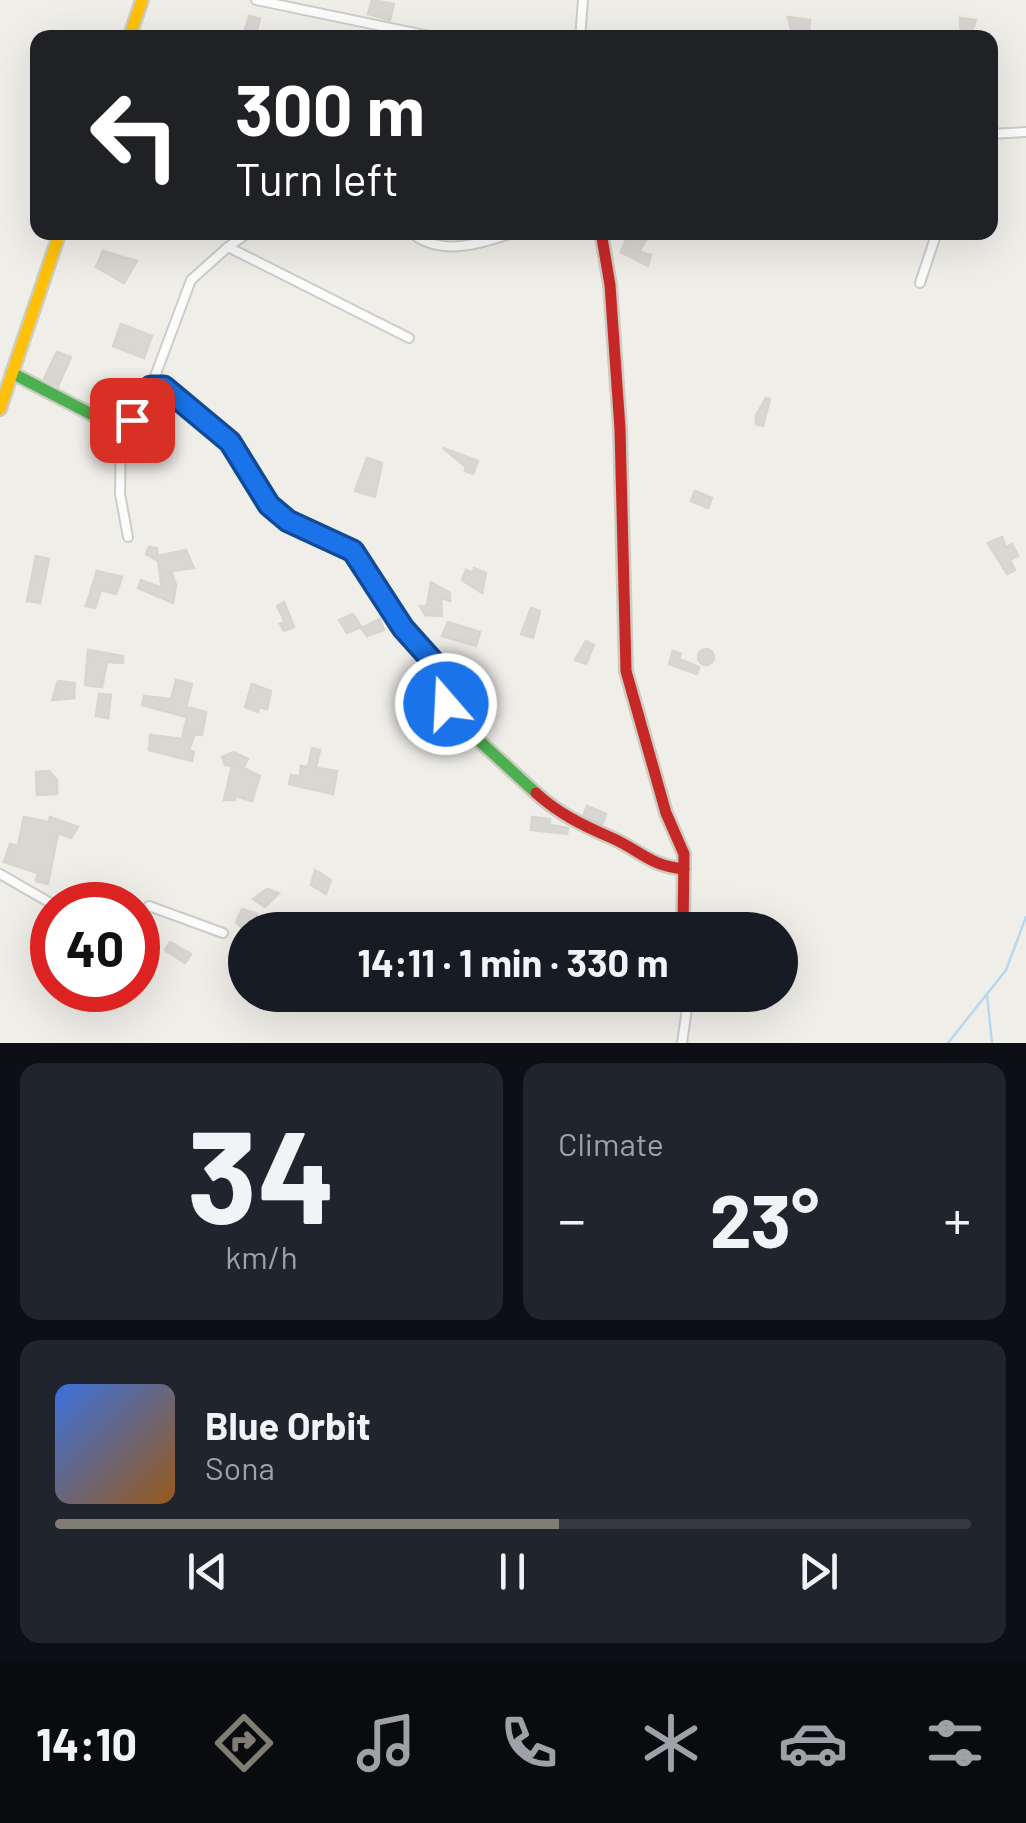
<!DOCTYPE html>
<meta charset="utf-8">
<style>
:root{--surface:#171b24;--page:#20242c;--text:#f1f3f6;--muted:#9ea1a6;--line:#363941;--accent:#817c74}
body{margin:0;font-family:Barlow,sans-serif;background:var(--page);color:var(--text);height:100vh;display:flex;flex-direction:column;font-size:38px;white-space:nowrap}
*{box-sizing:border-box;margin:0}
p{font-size:32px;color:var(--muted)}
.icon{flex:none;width:55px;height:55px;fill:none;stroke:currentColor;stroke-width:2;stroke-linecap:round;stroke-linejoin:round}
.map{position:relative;height:1043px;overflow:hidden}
.details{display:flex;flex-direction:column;gap:20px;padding:20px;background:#0d0f14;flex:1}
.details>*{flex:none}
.banner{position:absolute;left:30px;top:30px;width:968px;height:210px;border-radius:20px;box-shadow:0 10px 40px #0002;background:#202124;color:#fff;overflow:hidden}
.speed{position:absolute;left:30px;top:882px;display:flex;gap:20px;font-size:50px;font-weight:700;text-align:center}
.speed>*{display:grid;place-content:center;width:130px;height:130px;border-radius:50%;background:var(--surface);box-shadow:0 10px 40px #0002;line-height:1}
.speed .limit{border:15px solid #d22;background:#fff;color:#111}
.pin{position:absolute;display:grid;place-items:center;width:85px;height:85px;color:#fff;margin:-42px;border-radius:20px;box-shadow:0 5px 15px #0006}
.me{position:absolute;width:110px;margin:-55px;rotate:341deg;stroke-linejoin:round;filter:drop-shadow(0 0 8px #0008)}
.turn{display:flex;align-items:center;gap:35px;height:210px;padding:0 40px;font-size:45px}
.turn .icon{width:130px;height:130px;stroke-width:2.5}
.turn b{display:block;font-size:70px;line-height:85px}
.big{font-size:75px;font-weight:700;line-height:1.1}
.details .tile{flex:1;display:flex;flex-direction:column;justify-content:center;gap:15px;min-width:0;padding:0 35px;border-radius:20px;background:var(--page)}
.details .dial{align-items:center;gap:0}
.dial b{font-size:130px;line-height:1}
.song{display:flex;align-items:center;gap:30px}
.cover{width:120px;height:120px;border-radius:15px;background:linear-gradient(135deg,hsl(220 70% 55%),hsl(30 70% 35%))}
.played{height:10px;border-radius:5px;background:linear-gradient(90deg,var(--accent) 55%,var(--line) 55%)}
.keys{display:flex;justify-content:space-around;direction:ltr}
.heat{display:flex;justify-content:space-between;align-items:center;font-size:55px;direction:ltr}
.details .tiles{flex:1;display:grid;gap:20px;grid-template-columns:1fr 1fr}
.tile:last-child{grid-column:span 2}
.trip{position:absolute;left:228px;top:912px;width:570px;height:100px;border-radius:50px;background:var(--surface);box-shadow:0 10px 40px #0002;font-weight:700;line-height:100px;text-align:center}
.dock{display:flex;height:160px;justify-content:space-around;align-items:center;background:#090b0e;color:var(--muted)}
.dock .icon{width:70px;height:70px}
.dock .active{color:var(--accent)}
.dock b{font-size:45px;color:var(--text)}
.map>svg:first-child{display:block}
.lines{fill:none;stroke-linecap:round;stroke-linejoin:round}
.stream{stroke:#b9d8ed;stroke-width:2.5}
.building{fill:#d9d7d1;stroke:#d8d5cf;stroke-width:2.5}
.street-casing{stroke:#ceccc7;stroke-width:12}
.fast-casing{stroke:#cecbc0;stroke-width:16}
.slow-casing{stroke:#cecbc0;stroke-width:16}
.jam-casing{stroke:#cecbc0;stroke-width:16}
.street{stroke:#fdfcfc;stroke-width:8}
.fast{stroke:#4caf50;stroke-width:11}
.slow{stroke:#ffc107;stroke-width:11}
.jam{stroke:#c62828;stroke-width:11}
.route-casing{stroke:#114b97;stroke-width:25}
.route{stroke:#1a73e8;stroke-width:18}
</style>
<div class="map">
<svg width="1026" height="1043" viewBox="0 0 1026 1043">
<rect width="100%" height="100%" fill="#f0eee9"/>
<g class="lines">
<g class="stream">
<path d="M987 995 992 1043"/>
<path d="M948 1043 1006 970 1026 917"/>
</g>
</g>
<g class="building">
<path d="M372 0 394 4 390 20 368 14Z"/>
<path d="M249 16 260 19 255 36 244 33Z"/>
<path d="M788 17 810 20 809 30 792 33Z"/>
<path d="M960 18 976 20 969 38H961Z"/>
<path d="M629 232 647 238 639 252 651 255 648 266 621 252Z"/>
<path d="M103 251 137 261 124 283 96 267Z"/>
<path d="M121 324 152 336 144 358 113 346Z"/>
<path d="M57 352 71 357 58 386 44 379Z"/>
<path d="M766 398 770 399 763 426 756 424V415Z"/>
<path d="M443 448 478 461 473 474 465 471 466 467Z"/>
<path d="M367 458 382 463 375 497 355 491Z"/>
<path d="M695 491 712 498 708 508 691 501Z"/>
<path d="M1002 537 1006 547 1012 544 1018 556 1010 560 1015 570 1007 574 988 543Z"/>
<path d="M149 547 157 548 158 556 186 550 194 568 171 571 176 585 173 603 138 588 141 580 162 588 158 561 146 554Z"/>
<path d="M36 556 49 559 40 603 27 601Z"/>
<path d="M474 568 486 573 482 593 462 580 466 570 473 573Z"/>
<path d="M97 571 122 577 116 594 101 590 95 608 86 606Z"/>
<path d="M431 582 450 593V601L441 598 442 616 425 615 420 606H427Z"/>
<path d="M284 602 294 627 284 631 280 624 285 622 277 606Z"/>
<path d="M531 608 540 611 533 638 521 634Z"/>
<path d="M353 614 361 627 347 633 339 620Z"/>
<path d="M380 619 384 630 367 636 361 628Z"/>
<path d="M448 622 480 632 476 646 442 636Z"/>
<path d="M586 641 594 645 586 664 575 660Z"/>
<circle cx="706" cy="657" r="8"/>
<path d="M88 650 123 656V663L107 662 102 687 85 685Z"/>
<path d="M673 651 681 654 679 659 699 667 697 674 669 664Z"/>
<path d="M176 680 192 684 186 707 206 712 202 735 195 734 189 750 194 752 192 761 149 750 150 735 182 739 187 717 142 705 144 696 171 699Z"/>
<path d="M58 681 75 683 74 698 52 700Z"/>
<path d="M252 684 271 691 267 709 259 707 258 712 245 707Z"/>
<path d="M99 694 111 695 108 718 96 716Z"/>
<path d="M312 748 320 750 316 768 337 771 333 794 289 784 291 775 300 776 301 766 308 767Z"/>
<path d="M234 752 248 759 243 768 260 776 252 801 235 796V800H224L232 766 225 765 222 757Z"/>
<path d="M49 771 57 780V794L37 795 36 772Z"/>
<path d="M587 806 606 814 602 825 583 816Z"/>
<path d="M24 817 49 822 50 817 78 827 71 838 58 833 48 884 36 881 38 873 4 862 10 844 18 846Z"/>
<path d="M532 817 550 819V825L568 828 567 834 531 830Z"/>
<path d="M315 870 331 880 326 894 311 885Z"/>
<path d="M267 889 279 893 265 907 253 899Z"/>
<path d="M242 909 257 914 252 929 244 930 236 922Z"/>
<path d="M170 942 191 954 185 963 165 950Z"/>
</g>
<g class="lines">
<g class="street-casing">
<g id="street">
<path d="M256 0 439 38"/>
<path d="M580 38 583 0"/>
<path d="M990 134 1026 132"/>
<path d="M417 237C447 256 485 242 516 232"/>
<path d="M228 247 249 232"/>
<path d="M920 283 937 232"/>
<path d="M151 387 191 280 228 247 409 338"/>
<path d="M121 426 120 494 128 537"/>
<path d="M0 874 54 905"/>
<path d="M138 922 149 906 223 933"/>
<path d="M682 1043 689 995"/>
</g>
</g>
<g class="fast-casing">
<path id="fast" d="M12 373 114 426 132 420 154 385 174 394 230 442 269 505 288 521 353 551 403 628 446 676 449 713 536 793"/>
</g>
<g class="slow-casing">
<g id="slow">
<path d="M129 38 142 0"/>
<path d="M0 409 60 232"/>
</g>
</g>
<g class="jam-casing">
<g id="jam">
<path d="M601 232 610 285 620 429 626 671 666 813 684 854 683 930"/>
<path d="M536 793C559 814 584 826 612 838 641 851 650 866 684 869"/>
</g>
</g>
<use href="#street" class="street"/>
<use href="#fast" class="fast"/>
<use href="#slow" class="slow"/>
<use href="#jam" class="jam"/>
</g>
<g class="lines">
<g class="route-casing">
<path id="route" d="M132 420 151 387H164L230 442 269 505 288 521 353 551 403 628 446 676V704"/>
</g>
<use href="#route" class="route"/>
</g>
</svg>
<div class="speed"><div class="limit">40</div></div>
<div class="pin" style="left:132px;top:420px;background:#d93025"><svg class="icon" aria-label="arrive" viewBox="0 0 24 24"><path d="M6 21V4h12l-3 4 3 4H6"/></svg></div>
<svg class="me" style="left:446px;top:704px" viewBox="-20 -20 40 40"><circle r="17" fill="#1a73e8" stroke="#fff" stroke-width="3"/><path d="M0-11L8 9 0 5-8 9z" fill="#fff"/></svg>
<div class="trip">14:11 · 1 min · 330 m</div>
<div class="banner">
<div class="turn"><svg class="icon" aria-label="left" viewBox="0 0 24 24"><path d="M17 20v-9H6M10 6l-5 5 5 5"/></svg><div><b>300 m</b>Turn left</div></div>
</div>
</div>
<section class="details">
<div class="tiles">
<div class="tile dial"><b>34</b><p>km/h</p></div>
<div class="tile"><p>Climate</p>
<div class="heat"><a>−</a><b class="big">23°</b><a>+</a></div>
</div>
<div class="tile">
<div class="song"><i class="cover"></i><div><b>Blue Orbit</b><p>Sona</p></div></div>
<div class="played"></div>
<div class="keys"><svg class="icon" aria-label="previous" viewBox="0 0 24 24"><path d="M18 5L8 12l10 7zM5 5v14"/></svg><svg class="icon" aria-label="pause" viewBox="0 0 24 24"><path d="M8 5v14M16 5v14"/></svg><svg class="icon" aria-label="next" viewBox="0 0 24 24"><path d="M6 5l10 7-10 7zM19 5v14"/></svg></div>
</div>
</div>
</section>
<nav class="dock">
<b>14:10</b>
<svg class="icon active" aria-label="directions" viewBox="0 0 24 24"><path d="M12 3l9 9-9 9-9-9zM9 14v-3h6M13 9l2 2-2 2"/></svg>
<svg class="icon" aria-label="music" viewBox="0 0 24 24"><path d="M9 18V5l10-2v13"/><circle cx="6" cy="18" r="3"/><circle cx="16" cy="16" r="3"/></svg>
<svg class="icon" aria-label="phone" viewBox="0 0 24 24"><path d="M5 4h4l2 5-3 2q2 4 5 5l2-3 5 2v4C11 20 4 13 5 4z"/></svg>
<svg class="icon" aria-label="climate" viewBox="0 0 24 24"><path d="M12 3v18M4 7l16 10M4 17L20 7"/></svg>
<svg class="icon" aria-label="car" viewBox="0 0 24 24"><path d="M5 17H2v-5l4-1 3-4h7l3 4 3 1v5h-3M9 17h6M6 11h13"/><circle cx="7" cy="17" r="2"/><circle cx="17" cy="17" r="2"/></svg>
<svg class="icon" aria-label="filters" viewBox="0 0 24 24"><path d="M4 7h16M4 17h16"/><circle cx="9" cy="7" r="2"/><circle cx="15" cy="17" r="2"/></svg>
</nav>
